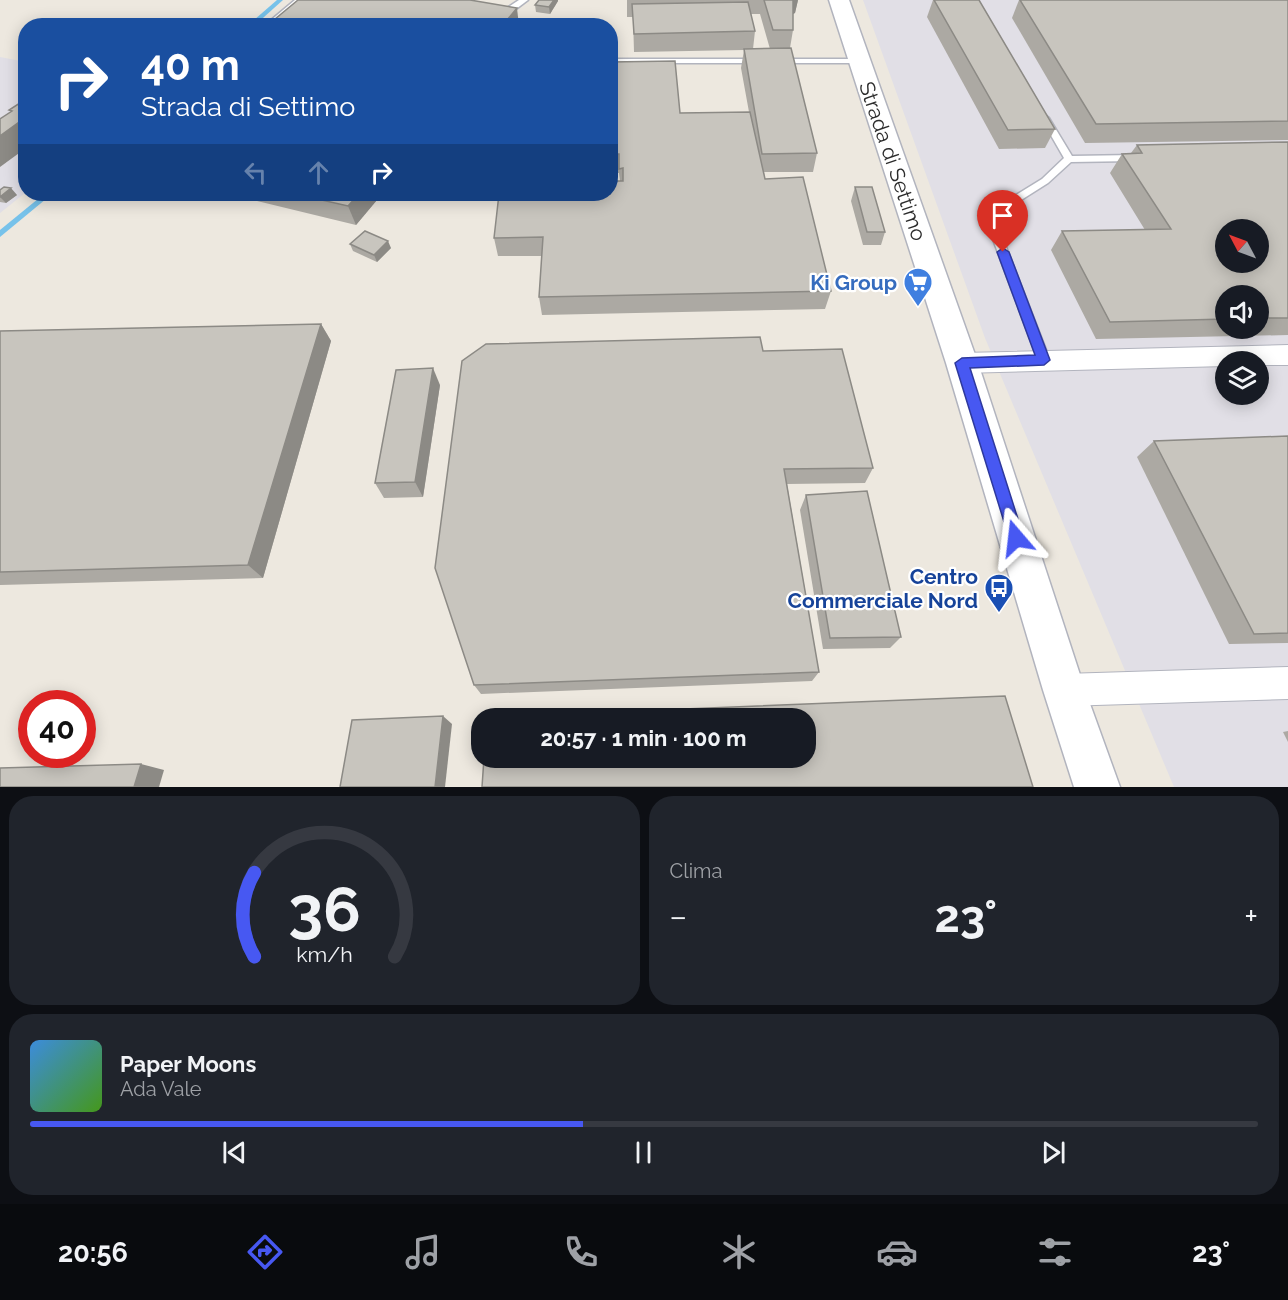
<!DOCTYPE html>
<html lang="it">
<meta charset="utf-8">
<style>
:root{--surface:#171b24;--page:#20242c;--text:#f1f3f6;--muted:#9ea1a6;--line:#363941;--accent:#4758f2}
body{margin:0;font-family:Raleway,sans-serif;background:var(--page);color:var(--text);height:100vh;display:flex;flex-direction:column;font-size:22px;white-space:nowrap}
*{box-sizing:border-box;margin:0}
p{font-size:20px;color:var(--muted)}
.icon{flex:none;width:33px;height:33px;fill:none;stroke:currentColor;stroke-width:2;stroke-linecap:round;stroke-linejoin:round}
.map{position:relative;height:787px;overflow:hidden}
.sheet{display:flex;flex-direction:column;gap:9px;padding:9px;background:#0d0f14;flex:1}
.sheet>*{flex:none}
.banner{position:absolute;left:18px;top:18px;width:600px;height:183px;border-radius:24px;box-shadow:0 3px 15px #0003;background:#1a4fa0;color:#fff;overflow:hidden}
.needle{width:39px;rotate:311deg}
.controls{position:absolute;left:1215px;top:219px;display:grid;gap:12px}
.controls a{display:grid;place-items:center;width:54px;height:54px;border-radius:50%;background:var(--surface);box-shadow:0 3px 15px #0003;font-size:30px}
.speed{position:absolute;left:18px;top:690px;display:flex;gap:12px;font-size:30px;font-weight:700;text-align:center}
.speed>*{display:grid;place-content:center;width:78px;height:78px;border-radius:50%;background:var(--surface);box-shadow:0 3px 15px #0003;line-height:1}
.speed .limit{border:9px solid #d22;background:#fff;color:#111}
.pin{position:absolute;display:grid;place-items:center;width:51px;height:51px;color:#fff;margin:-62px -26px;border-radius:50% 50% 50% 0;rotate:-45deg;box-shadow:0 0 6px #0007}
.pin .icon{rotate:45deg}
.me{position:absolute;width:66px;margin:-33px;rotate:343deg;stroke-linejoin:round;filter:drop-shadow(0 0 4px #0008)}
.turn{display:flex;align-items:center;gap:21px;height:126px;padding:0 24px;font-size:27px}
.turn .icon{width:78px;height:78px;stroke-width:2.5}
.turn b{display:block;font-size:42px;line-height:51px}
.lanes{display:flex;align-items:center;height:57px;padding:0 24px;background:#0003;justify-content:center;gap:30px;direction:ltr}
.lanes .off{opacity:.35}
.big{font-size:45px;font-weight:700;line-height:1.1}
.sheet .widget{flex:1;display:flex;flex-direction:column;justify-content:center;gap:9px;min-width:0;padding:0 21px;border-radius:24px;background:var(--page)}
.sheet .dial{align-items:center;gap:0}
.dial svg{height:156px;overflow:visible;fill:none;stroke:var(--line);stroke-width:7;stroke-linecap:round;text-anchor:middle}
.dial text{fill:var(--text);stroke:none}
.song{display:flex;align-items:center;gap:18px}
.cover{width:72px;height:72px;border-radius:9px;background:linear-gradient(135deg,hsl(210 70% 55%),hsl(100 70% 35%))}
.played{height:6px;border-radius:3px;background:linear-gradient(90deg,var(--accent) 45%,var(--line) 45%)}
.keys{display:flex;justify-content:space-around;direction:ltr}
.heat{display:flex;justify-content:space-between;align-items:center;font-size:33px;direction:ltr}
.sheet .tiles{flex:1;display:grid;gap:9px;grid-template-columns:1fr 1fr}
.widget:last-child{grid-column:span 2}
.trip{position:absolute;left:471px;top:708px;width:345px;height:60px;border-radius:24px;background:var(--surface);box-shadow:0 3px 15px #0003;font-weight:700;line-height:60px;text-align:center}
.dock{display:flex;height:96px;justify-content:space-around;align-items:center;background:#090b0e;color:var(--muted)}
.dock .icon{width:42px;height:42px}
.dock .on{color:var(--accent)}
.dock b{font-size:27px;color:var(--text)}
.map>svg:first-child{display:block}
.industrial{fill:#e1dfe6;fill-rule:evenodd}
.lines{fill:none;stroke-linecap:round;stroke-linejoin:round}
.stream{fill:#77c2ea;fill-rule:evenodd}
.lane-casing{stroke:#b2b4be;stroke-width:3}
.street-casing{stroke:#b2b4be;stroke-width:2}
.secondary-casing{stroke:#b2b4be;stroke-width:3}
.lane{fill:#fff;fill-rule:evenodd}
.street{fill:#fff;fill-rule:evenodd}
.secondary{fill:#fff;fill-rule:evenodd}
.wall{fill:#aca9a3;fill-rule:evenodd}
.shaded-wall{fill:#8c8a85}
.building{fill:#c8c5be;stroke:#8c8a85;stroke-width:1.5;fill-rule:evenodd}
.route{fill:#4758f2;stroke:#2e399d;stroke-width:1.5}
.labels{text-anchor:middle;dominant-baseline:central;stroke-width:4.5;stroke-linejoin:round;paint-order:stroke}
.street-label{font-size:21px;fill:#2c2c2c;stroke:#fff}
.shop-label{font-size:21px;font-weight:bold;fill:#366cbe;stroke:#fff;text-anchor:end}
.transit-label{font-size:21px;font-weight:bold;fill:#164399;stroke:#fff;text-anchor:end}
</style>
<div class="map">
<svg width="1288" height="787" viewBox="0 0 1288 787">
<rect width="100%" height="100%" fill="#ede8df"/>
<g class="industrial">
<path d="M863 0H1288V787H1174L985 338ZM1226 230H1258V262H1226ZM1226 296H1258V328H1226ZM1226 362H1258V394H1226Z"/>
<path d="M0 57 26 62 25 193 0 213Z"/>
</g>
<g class="lines">
<g class="stream">
<path d="M277 0H283L254 26H247Z"/>
<path d="M44 194H52L0 237V230Z"/>
</g>
<g class="lane-casing">
<g id="lane">
<path d="M295 0H303L273 26H264Z"/>
<path d="M519 0H528L504 18H498V14Z"/>
<path d="M577 23H583L584 26H576Z"/>
<path d="M610 59H756L760 61 756 63H610Z"/>
<path d="M777 59H859L863 61 859 63H777Z"/>
<path d="M1045 115 1049 118 1072 156 1134 155 1139 158 1134 161 1071 162 1048 183 1018 202 1001 234 1050 360 1044 365 1038 360 991 234 1011 198 1042 179 1064 158 1041 118Z"/>
</g>
</g>
<g class="street-casing">
<g id="street">
<path d="M1288 345V365H1258V362H1226V366L962 373 953 370 950 363 953 356 962 353Z"/>
<path d="M1288 667V699L1064 706 1052 702 1048 690 1052 678 1064 674Z"/>
</g>
</g>
<g class="secondary-casing">
<path id="secondary" d="M829 0H849L978 363 1085 690 1120 787H1074L1043 690 946 363Z"/>
</g>
<use href="#lane" class="lane"/>
<use href="#street" class="street"/>
<use href="#secondary" class="secondary"/>
</g>
<g class="wall">
<path d="M627 0H798L795 13 793 14V30L790 48 817 153 813 172H764L765 179 831 291 825 309 542 315 539 297 542 256H498L494 238 620 181 619 173H610V62L680 113 749 112 741 68 744 50 634 52 633 17H627ZM751 14H760L770 49H753L755 31Z"/>
<path d="M933 0H979L1055 129 1045 148 999 149 927 17Z"/>
<path d="M1019 0H1288V140L1085 143 1012 18Z"/>
<path d="M558 1 550 14 536 12 535 5Z"/>
<path d="M1288 142V335L1096 339 1051 250 1062 231 1145 230 1110 173 1122 154 1131 153 1137 145ZM1226 296H1258V328H1226Z"/>
<path d="M855 187 885 232 881 245H863L851 201Z"/>
<path d="M0 190 17 195 6 203 0 202Z"/>
<path d="M235 194H382L356 225 236 196Z"/>
<path d="M350 244 391 248 377 262 353 251Z"/>
<path d="M321 324 331 341 263 578 0 585V331Z"/>
<path d="M763 351 873 468 865 483 787 484 819 672 812 681 481 694 474 685Z"/>
<path d="M440 385 423 497 384 498 375 483Z"/>
<path d="M1288 436V643L1229 644 1137 457 1154 441Z"/>
<path d="M806 495 901 637 890 648 823 649 800 510Z"/>
<path d="M1288 731V742L1283 732Z"/>
</g>
<g class="shaded-wall">
<path d="M554 0H558V1L550 14 549 7Z"/>
<path d="M792 0H798L795 13 790 15Z"/>
<path d="M517 8 519 26H502Z"/>
<path d="M26 117V148L0 167V136Z"/>
<path d="M11 188 17 195 6 203 0 197Z"/>
<path d="M359 194H382L356 225 348 206Z"/>
<path d="M388 241 391 248 377 262 374 255Z"/>
<path d="M321 324 331 341 263 578 248 565Z"/>
<path d="M433 368 440 385 423 497 415 482Z"/>
<path d="M443 716 452 724 445 787H435Z"/>
<path d="M141 764 164 770 159 787H134Z"/>
</g>
<g class="building">
<path d="M298 0H470L517 8 502 26H278L269 24Z"/>
<path d="M539 0H554L549 7 535 5Z"/>
<path d="M764 0H793V30H773Z"/>
<path d="M934 0H979L1055 129 1008 130Z"/>
<path d="M1020 0H1288V121L1096 124Z"/>
<path d="M748 2 755 31 634 34 632 4Z"/>
<path d="M791 48 817 153 762 154 744 49Z"/>
<path d="M675 61 680 113 750 112 765 179 803 177 831 291 539 297 543 237 494 238 499 194H610V181H623V168L619 169V154H610V62Z"/>
<path d="M23 101H26V117L0 136V119L12 111 9 110Z"/>
<path d="M1288 142V318H1258V296H1226V319L1110 322 1062 231 1171 229 1122 154 1142 153 1137 145ZM1226 230H1258V262H1226Z"/>
<path d="M4 187 11 188 0 197V190Z"/>
<path d="M855 187H872L885 232H867Z"/>
<path d="M295 194H359L348 206Z"/>
<path d="M365 231 388 241 374 255 350 244Z"/>
<path d="M321 324 248 565 0 572V331Z"/>
<path d="M760 337 763 351 842 349 873 468 784 469 819 672 474 685 435 568 462 361 486 344Z"/>
<path d="M433 368 415 482 375 483 396 370Z"/>
<path d="M1288 436V633L1254 634 1154 441Z"/>
<path d="M867 491 901 637 830 638 806 495Z"/>
<path d="M1005 696 1033 787H482L484 758H806V718H509L512 716Z"/>
<path d="M443 716 435 787H340L352 720Z"/>
<path d="M141 764 134 787H0V768Z"/>
</g>
<path class="route" d="M1003 248 1009 252 1050 360 1044 365 970 368 1024 538 1022 543 1016 545 1011 543 1009 538 955 363 962 358 1035 355 997 252Z"/>
<defs>
<g id="supermarket-pin" transform="scale(1.5)"><path d="M0 17L-7.5 6A9.5 9.5 0 1 1 7.5 6Z" fill="#3f7fe0" stroke="#fff"/><path d="M-6-5.5h2.5l.6 2H6L4.5 2H-2.5L-4.4-4H-6ZM-1.5 3.2a1.3 1.3 0 1 0 .1 0ZM3 3.2a1.3 1.3 0 1 0 .1 0Z" fill="#fff"/></g>
<g id="bus-pin" transform="scale(1.5)"><path d="M0 17L-7.5 6A9.5 9.5 0 1 1 7.5 6Z" fill="#1a4fb4" stroke="#fff"/><path d="M-5-6H5V4H4V6H2V4H-2V6H-4V4H-5ZM-3.5-4V0h7V-4ZM-3.5 1.2v1.5H-2V1.2ZM2 1.2v1.5H3.5V1.2Z" fill="#fff"/></g>
</defs>
<g fill-rule="evenodd">
<use href="#supermarket-pin" x="918" y="282"/>
<use href="#bus-pin" x="999" y="588"/>
</g>
<g class="labels">
<g class="street-label">
<text transform="translate(893 161) rotate(71)">Strada di Settimo</text>
</g>
<g class="shop-label">
<text x="897" y="282">Ki Group</text>
</g>
<g class="transit-label">
<text x="978" y="576">Centro<tspan x="978" dy="24">Commerciale Nord</tspan></text>
</g>
</g>
</svg>
<div class="controls">
<a><svg class="needle" viewBox="-14 -14 28 28"><path d="M0-13l5 13h-10z" fill="#e53935"/><path d="M0 13l5-13h-10z" fill="#9ea1a6"/></svg></a>
<a><svg class="icon" aria-label="sound" viewBox="0 0 24 24"><path d="M4 9h4l5-4v14l-5-4H4zM17 9q2 3 0 6"/></svg></a>
<a><svg class="icon" aria-label="layers" viewBox="0 0 24 24"><path d="M12 4l9 5-9 5-9-5zM3 14l9 5 9-5"/></svg></a>
</div>
<div class="speed"><div class="limit">40</div></div>
<div class="pin" style="left:1003px;top:252px;background:#d93025"><svg class="icon" aria-label="arrive" viewBox="0 0 24 24"><path d="M6 21V4h12l-3 4 3 4H6"/></svg></div>
<svg class="me" style="left:1016px;top:538px" viewBox="-20 -20 40 40"><path d="M0-17L14 15 0 8-14 15z" fill="#4758f2" stroke="#fff" stroke-width="4"/></svg>
<div class="trip">20:57 · 1 min · 100 m</div>
<div class="banner">
<div class="turn"><svg class="icon" aria-label="right" viewBox="0 0 24 24"><path d="M7 20v-9h11M14 6l5 5-5 5"/></svg><div><b>40 m</b>Strada di Settimo</div></div>
<div class="lanes"><svg class="icon off" aria-label="left" viewBox="0 0 24 24"><path d="M17 20v-9H6M10 6l-5 5 5 5"/></svg><svg class="icon off" aria-label="ahead" viewBox="0 0 24 24"><path d="M12 20V5M6 11l6-6 6 6"/></svg><svg class="icon" aria-label="right" viewBox="0 0 24 24"><path d="M7 20v-9h11M14 6l5 5-5 5"/></svg></div>
</div>
</div>
<section class="sheet">
<div class="tiles">
<div class="widget dial"><svg viewBox="0 0 100 80">
<path d="M14 69A42 42 0 1 1 86 69"/>
<path d="M14 69A42 42 0 0 1 14 26" stroke="#4758f2"/>
<text x="50" y="56" font-size="32" font-weight="700">36</text>
<text x="50" y="72" font-size="11">km/h</text>
</svg></div>
<div class="widget"><p>Clima</p>
<div class="heat"><a>−</a><b class="big">23°</b><a>+</a></div>
</div>
<div class="widget">
<div class="song"><i class="cover"></i><div><b>Paper Moons</b><p>Ada Vale</p></div></div>
<div class="played"></div>
<div class="keys"><svg class="icon" aria-label="previous" viewBox="0 0 24 24"><path d="M18 5L8 12l10 7zM5 5v14"/></svg><svg class="icon" aria-label="pause" viewBox="0 0 24 24"><path d="M8 5v14M16 5v14"/></svg><svg class="icon" aria-label="next" viewBox="0 0 24 24"><path d="M6 5l10 7-10 7zM19 5v14"/></svg></div>
</div>
</div>
</section>
<nav class="dock">
<b>20:56</b>
<svg class="icon on" aria-label="directions" viewBox="0 0 24 24"><path d="M12 3l9 9-9 9-9-9zM9 14v-3h6M13 9l2 2-2 2"/></svg>
<svg class="icon" aria-label="music" viewBox="0 0 24 24"><path d="M9 18V5l10-2v13"/><circle cx="6" cy="18" r="3"/><circle cx="16" cy="16" r="3"/></svg>
<svg class="icon" aria-label="phone" viewBox="0 0 24 24"><path d="M5 4h4l2 5-3 2q2 4 5 5l2-3 5 2v4C11 20 4 13 5 4z"/></svg>
<svg class="icon" aria-label="climate" viewBox="0 0 24 24"><path d="M12 3v18M4 7l16 10M4 17L20 7"/></svg>
<svg class="icon" aria-label="car" viewBox="0 0 24 24"><path d="M5 17H2v-5l4-1 3-4h7l3 4 3 1v5h-3M9 17h6M6 11h13"/><circle cx="7" cy="17" r="2"/><circle cx="17" cy="17" r="2"/></svg>
<svg class="icon" aria-label="filters" viewBox="0 0 24 24"><path d="M4 7h16M4 17h16"/><circle cx="9" cy="7" r="2"/><circle cx="15" cy="17" r="2"/></svg>
<b>23°</b>
</nav>
